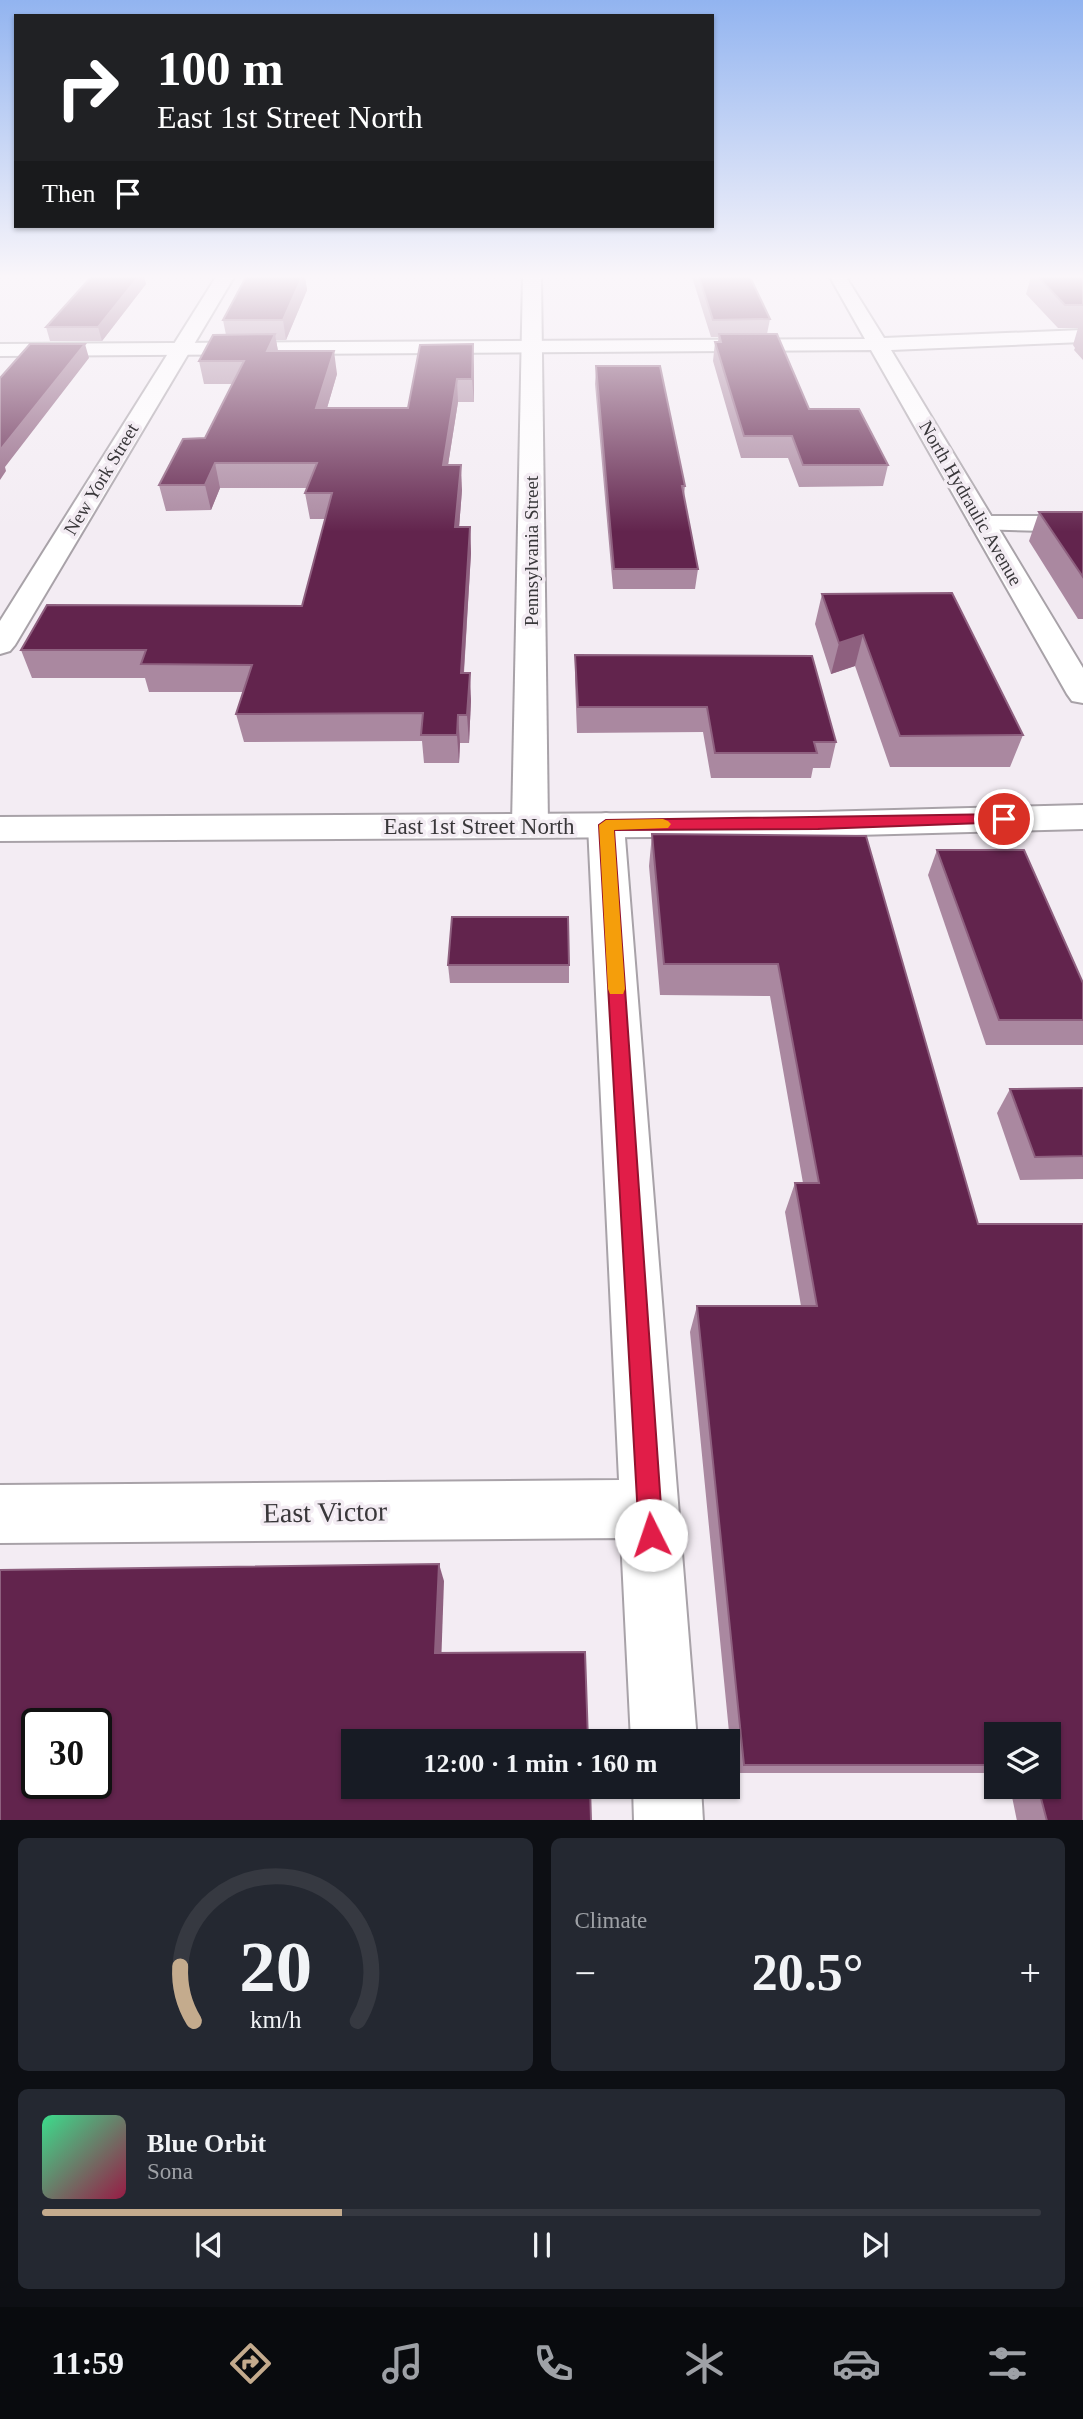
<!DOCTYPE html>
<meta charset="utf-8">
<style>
:root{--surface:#171b24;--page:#242831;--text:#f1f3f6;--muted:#9ea1a6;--line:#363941;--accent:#c4ab8d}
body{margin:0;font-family:Georgia,serif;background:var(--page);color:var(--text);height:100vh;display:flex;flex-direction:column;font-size:26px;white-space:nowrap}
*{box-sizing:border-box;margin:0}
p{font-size:23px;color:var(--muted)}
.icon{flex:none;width:38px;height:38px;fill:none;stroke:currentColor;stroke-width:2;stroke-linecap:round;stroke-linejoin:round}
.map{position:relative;height:1820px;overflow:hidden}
.drawer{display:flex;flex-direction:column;gap:18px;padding:18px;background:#0d0f14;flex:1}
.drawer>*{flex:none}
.banner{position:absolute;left:14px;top:14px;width:700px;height:214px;border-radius:0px;box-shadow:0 2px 5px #0004;background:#202124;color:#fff;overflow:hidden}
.tools{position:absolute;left:984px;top:1722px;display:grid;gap:14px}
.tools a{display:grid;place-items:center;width:77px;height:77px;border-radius:0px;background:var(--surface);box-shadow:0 2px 5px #0004;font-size:35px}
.speed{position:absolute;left:21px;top:1708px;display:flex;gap:14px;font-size:35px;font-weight:700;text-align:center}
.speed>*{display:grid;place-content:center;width:91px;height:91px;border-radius:50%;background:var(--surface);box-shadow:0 2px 5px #0004;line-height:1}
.speed .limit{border:4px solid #111;border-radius:10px;background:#fff;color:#111}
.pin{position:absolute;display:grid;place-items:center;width:60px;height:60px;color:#fff;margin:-30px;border:4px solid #fff;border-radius:50%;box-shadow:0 2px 7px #0007}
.me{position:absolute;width:77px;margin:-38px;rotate:356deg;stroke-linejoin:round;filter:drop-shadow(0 0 5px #0008)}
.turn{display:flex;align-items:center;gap:24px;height:147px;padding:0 28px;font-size:32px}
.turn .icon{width:91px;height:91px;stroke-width:2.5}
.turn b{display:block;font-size:49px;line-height:60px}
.then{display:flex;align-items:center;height:66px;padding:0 28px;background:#0003;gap:14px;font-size:26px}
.big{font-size:52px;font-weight:700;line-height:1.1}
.drawer .tile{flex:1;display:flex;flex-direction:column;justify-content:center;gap:10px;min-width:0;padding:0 24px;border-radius:10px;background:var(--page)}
.drawer .dial{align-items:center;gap:0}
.dial svg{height:182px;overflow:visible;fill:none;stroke:var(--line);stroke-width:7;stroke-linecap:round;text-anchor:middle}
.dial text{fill:var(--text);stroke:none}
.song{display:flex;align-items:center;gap:21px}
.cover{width:84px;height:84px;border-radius:10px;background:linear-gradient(135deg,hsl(150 70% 55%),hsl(340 70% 35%))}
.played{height:7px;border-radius:4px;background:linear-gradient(90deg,var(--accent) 30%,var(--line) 30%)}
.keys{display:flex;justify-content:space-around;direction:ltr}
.heat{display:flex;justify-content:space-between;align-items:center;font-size:38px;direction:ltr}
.drawer .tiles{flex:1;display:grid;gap:18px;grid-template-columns:1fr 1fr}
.tile:last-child{grid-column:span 2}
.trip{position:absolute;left:341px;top:1729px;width:399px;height:70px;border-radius:0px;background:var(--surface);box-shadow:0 2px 5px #0004;font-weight:700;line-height:70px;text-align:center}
.tab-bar{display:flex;height:112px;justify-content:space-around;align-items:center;background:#090b0e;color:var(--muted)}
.tab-bar .icon{width:49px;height:49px}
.tab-bar .current{color:var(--accent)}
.tab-bar b{font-size:32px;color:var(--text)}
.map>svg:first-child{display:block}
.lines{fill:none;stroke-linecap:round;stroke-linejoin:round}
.minor-casing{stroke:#a8a2a8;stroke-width:4}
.tertiary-casing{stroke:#a8a2a8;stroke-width:4}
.minor{fill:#fff;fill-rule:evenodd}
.tertiary{fill:#fff;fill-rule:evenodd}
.wall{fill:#aa88a0}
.shaded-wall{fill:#8e607f}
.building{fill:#62244d;stroke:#8e607f;stroke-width:2;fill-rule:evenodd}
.route{fill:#e11d48;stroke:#92132f;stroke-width:2}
.slow{fill:#f59e0b}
.labels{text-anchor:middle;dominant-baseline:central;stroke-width:7;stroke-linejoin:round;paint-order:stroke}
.far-street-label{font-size:19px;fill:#39373a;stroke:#f3ecf3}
.street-label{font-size:23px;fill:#39373a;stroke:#f3ecf3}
.near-street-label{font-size:28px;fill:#39373a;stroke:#f3ecf3}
</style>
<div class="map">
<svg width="1083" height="1821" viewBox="0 0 1083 1821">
<rect width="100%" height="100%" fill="#f3ecf3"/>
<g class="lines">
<g class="minor-casing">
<g id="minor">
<path d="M216 277H234L15 645 10 651 0 654V621Z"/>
<path d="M523 277H541L548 825 543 834 530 837 517 834 512 825Z"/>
<path d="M983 516H1083V532L974 529 970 524 974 519Z"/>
<path d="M606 813 619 816 624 825 697 1741H631L621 1538 0 1543V1485L619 1480 588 825 593 816Z"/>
<path d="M633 1787H701L703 1821H634Z"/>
</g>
</g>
<g class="tertiary-casing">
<g id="tertiary">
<path d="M830 277H846L884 338 1083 330V342L891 350 1083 668V703L1072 701 1067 694 871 350 0 356V344L865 339Z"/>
<path d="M1083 805V829L818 836 0 841V817L818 812Z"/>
</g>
</g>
<use href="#minor" class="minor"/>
<use href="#tertiary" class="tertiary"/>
</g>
<g class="wall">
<path d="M91 277H144L146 284 102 341H50L46 327Z"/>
<path d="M246 277H305L307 290 286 340H276L278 351 337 374 327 408H408L473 344 474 402H458L448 465 462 490 459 527H470L471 553 464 673 471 700 469 743H460L459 763H424L422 741 244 742 236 714 243 692H149L145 678H32L21 650 302 606 325 519H310L305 493 307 488H220L211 510 166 511 159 485 205 438 232 384H204L199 361 226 335 223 320Z"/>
<path d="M692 277H750L770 319 767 334 809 409 888 465 883 486 799 487 788 458H741L713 361 715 342H718V337H711Z"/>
<path d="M1031 277H1083V360L1074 350 1075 348 1073 345 1078 328H1058L1026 294Z"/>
<path d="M596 366 685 486 684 496 698 569 695 589H613L595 384Z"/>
<path d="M1039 512H1083V619H1078L1029 541Z"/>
<path d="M822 594 1023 735 1010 767H890L855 666 831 674 815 624Z"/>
<path d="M575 655 836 742 830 768H813L811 778H711L703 732 577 733 575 680Z"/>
<path d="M652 834 866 836 1083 1821H1017L1010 1787H1048V1734H996V1773H733L690 1332 697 1306H801L785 1212 795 1183H803L770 996 660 995 649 866Z"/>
<path d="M937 850 1083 983V1045H986L928 875Z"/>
<path d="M448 965H569V983H450Z"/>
<path d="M1083 1088V1179L1020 1180 997 1113 1010 1089Z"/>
</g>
<g class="shaded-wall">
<path d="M138 277H144L146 284 102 341 98 327Z"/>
<path d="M302 277H305L307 290 286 340 283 320Z"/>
<path d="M275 334 279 357 267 351Z"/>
<path d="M85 344 89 358 5 467 6 471 0 480V450Z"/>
<path d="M473 344 474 367V402L472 379Z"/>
<path d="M334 351 337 374 320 432 316 408Z"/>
<path d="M457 379 458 402 444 490 443 465Z"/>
<path d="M215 463 220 488 211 510 205 485Z"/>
<path d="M461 465 462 490 457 553 455 527Z"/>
<path d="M470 527 471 553 462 700 461 673Z"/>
<path d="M863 635 855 666 831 674 839 643Z"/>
<path d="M470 673 471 700 469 743 467 715Z"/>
<path d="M458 715 460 743 459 763 457 735Z"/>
<path d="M439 1564 444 1581 441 1667 435 1653Z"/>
</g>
<g class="building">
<path d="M91 277H138L98 327H46Z"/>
<path d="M246 277H302L283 320H223Z"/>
<path d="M699 277H750L770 319 713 320Z"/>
<path d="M1038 277H1083V305H1065Z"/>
<path d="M275 334 267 351H334L316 408H408L420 345 473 344 472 379H457L443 465H461L455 527H470L461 673H470L467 715H458L457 735H421L423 713 236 714 252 665 141 664 146 650H21L47 605 302 606 332 493H305L317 463H215L205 485H159L183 439 205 438 244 361H199L213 335Z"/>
<path d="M719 334H777L809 409H859L888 465H803L792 436H744L715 342H721Z"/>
<path d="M30 344H85L0 450V378Z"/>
<path d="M596 366H660L685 486H682L698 569H614Z"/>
<path d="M1039 512H1083V577Z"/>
<path d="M952 593 1023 735 900 736 863 635 839 643 822 594Z"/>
<path d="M575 655 812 656 836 742H814L817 753H715L707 707H578Z"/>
<path d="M652 834 866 836 978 1224H1083V1821H1047L1038 1787H1048V1734H996V1765H744L697 1306H817L795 1183H819L778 964H664Z"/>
<path d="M937 850H1024L1083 983V1020H999Z"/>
<path d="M452 917H568L569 965H448Z"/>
<path d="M1083 1088V1156L1035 1157 1010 1089Z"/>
<path d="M439 1564 435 1653 585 1652 588 1741H354V1787H590L591 1821H0V1570ZM37 1724H96V1783H37Z"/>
</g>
<linearGradient id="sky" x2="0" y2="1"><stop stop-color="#92b4f0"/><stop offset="0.52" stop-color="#faf6fa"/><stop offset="1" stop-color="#faf6fa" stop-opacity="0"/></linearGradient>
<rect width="1083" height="532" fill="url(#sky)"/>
<path class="route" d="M1004 814 1010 816 1012 819 1010 822 818 829 614 830 663 1535 660 1543 651 1547 642 1543 639 1535 599 825 606 820Z"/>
<path class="slow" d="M663 819 668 821 671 824 668 828 614 830 625 989 623 994H610L608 989 599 825 606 820Z"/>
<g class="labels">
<g class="far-street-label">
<text transform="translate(101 479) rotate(-59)">New York Street</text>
<text transform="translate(971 503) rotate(60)">North Hydraulic Avenue</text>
<text transform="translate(531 551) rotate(-90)">Pennsylvania Street</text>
</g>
<g class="street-label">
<text x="479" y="826">East 1st Street North</text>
</g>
<g class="near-street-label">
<text transform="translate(325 1512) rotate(-1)">East Victor</text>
</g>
</g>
</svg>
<div class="tools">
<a><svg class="icon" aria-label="layers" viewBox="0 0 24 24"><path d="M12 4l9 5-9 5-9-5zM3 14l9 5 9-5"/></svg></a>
</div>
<div class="speed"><div class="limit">30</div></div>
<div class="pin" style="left:1004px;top:819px;background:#d93025"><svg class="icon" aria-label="arrive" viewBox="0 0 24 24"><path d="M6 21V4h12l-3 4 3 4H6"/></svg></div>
<svg class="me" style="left:651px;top:1535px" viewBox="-20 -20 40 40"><circle r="19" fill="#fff"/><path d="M0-13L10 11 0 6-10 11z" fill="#e11d48"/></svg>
<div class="trip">12:00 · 1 min · 160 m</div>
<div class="banner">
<div class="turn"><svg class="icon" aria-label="right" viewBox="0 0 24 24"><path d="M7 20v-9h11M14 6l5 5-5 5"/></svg><div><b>100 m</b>East 1st Street North</div></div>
<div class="then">Then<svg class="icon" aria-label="arrive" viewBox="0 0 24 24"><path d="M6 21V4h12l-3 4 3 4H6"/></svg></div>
</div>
</div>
<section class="drawer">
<div class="tiles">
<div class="tile dial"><svg viewBox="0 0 100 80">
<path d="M14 69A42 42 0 1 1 86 69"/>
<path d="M14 69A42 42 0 0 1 8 45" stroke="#c4ab8d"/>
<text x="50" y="56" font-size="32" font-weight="700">20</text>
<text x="50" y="72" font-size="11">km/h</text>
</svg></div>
<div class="tile"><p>Climate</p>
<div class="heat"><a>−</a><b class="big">20.5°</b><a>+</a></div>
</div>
<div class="tile">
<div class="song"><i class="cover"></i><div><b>Blue Orbit</b><p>Sona</p></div></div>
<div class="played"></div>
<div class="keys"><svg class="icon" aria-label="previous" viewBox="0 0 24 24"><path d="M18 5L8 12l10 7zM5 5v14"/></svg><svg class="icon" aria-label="pause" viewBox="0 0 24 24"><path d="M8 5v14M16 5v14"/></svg><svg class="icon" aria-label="next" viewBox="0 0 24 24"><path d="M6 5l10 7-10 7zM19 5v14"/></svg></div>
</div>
</div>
</section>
<nav class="tab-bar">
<b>11:59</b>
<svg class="icon current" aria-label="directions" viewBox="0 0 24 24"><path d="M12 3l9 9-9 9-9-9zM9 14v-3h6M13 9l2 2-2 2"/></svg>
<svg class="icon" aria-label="music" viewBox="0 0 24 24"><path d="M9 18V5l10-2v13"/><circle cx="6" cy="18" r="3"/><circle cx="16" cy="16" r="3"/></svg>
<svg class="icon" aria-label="phone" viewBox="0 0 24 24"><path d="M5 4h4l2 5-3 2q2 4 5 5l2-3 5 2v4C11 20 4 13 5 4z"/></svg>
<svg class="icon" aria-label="climate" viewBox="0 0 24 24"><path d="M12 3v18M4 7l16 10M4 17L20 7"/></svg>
<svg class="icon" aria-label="car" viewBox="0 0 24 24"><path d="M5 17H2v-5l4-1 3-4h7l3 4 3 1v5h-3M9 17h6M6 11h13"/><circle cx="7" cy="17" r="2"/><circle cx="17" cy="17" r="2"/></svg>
<svg class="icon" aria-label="filters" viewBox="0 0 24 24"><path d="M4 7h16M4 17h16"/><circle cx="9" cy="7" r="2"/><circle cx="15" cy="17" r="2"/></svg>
</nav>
